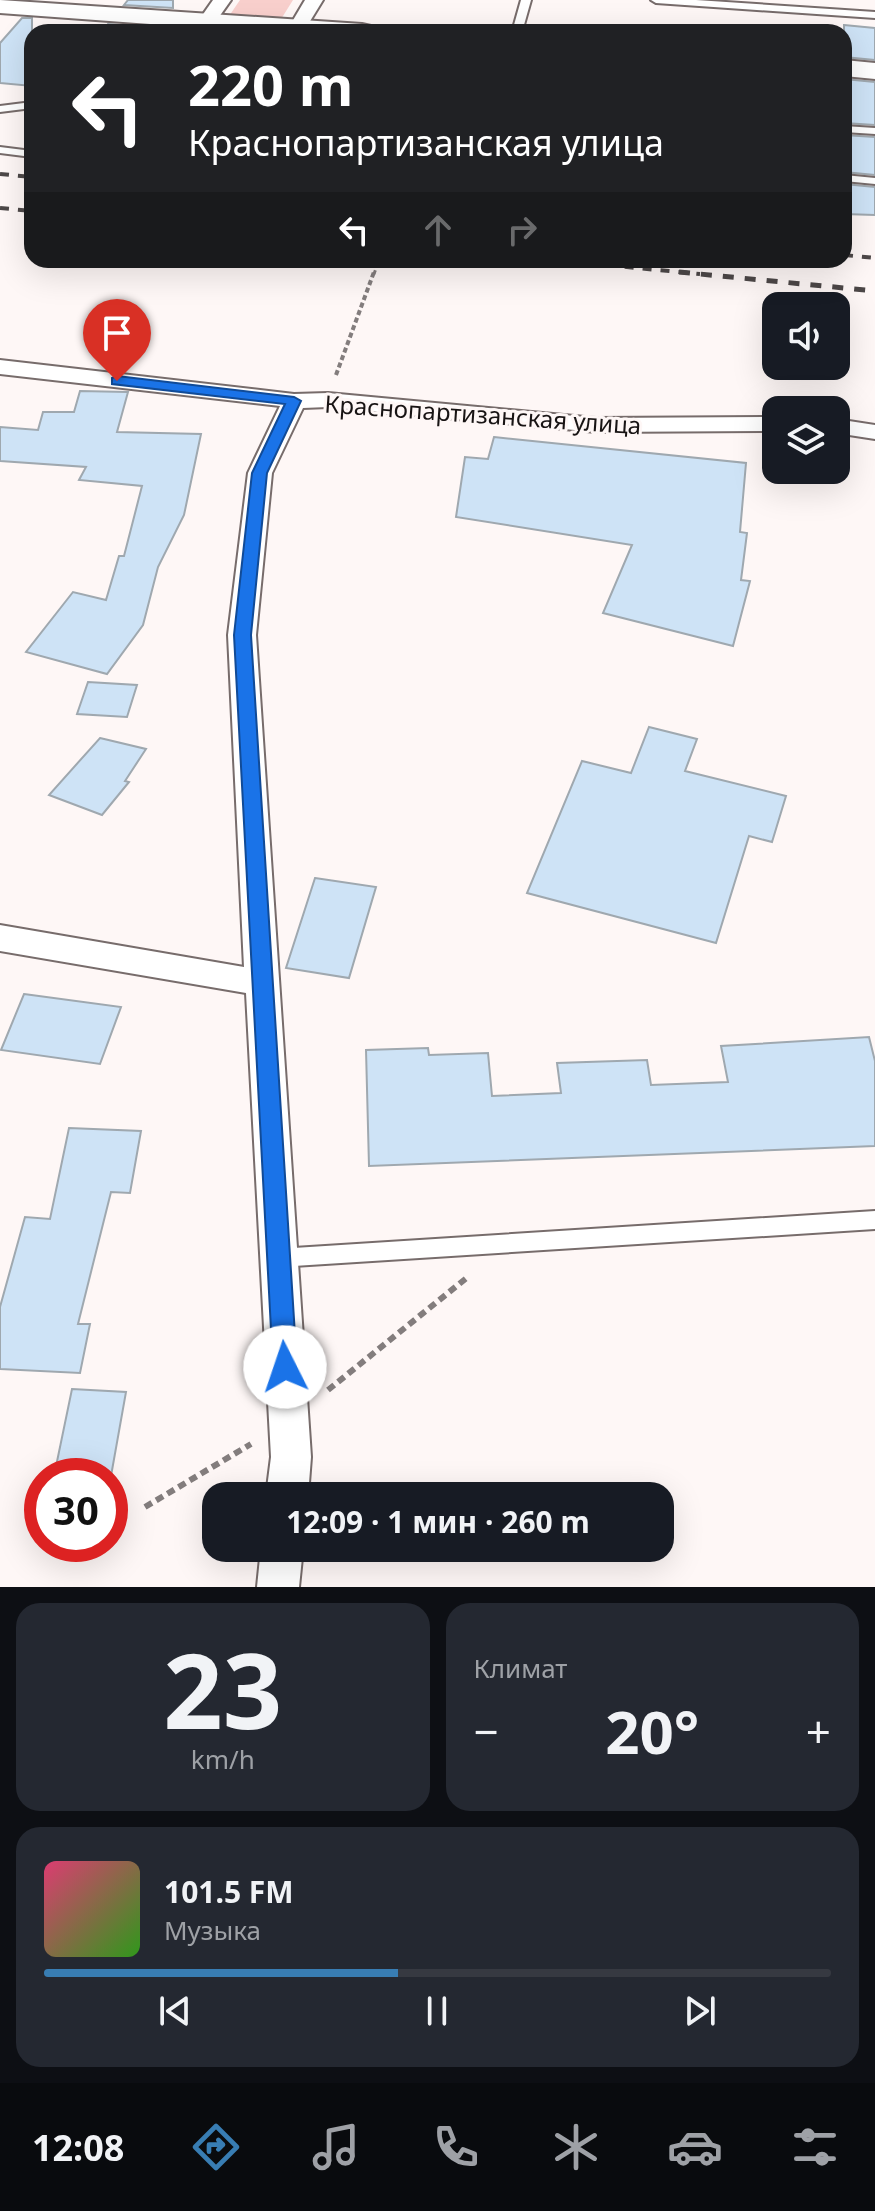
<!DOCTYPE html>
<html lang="ru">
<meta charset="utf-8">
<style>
:root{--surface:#171b24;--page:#242831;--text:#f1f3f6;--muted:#9ea1a6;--line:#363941;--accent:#387db3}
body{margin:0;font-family:"Noto Sans",sans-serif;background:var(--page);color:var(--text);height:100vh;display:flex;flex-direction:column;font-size:30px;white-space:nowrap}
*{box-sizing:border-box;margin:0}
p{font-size:26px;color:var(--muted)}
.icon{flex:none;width:44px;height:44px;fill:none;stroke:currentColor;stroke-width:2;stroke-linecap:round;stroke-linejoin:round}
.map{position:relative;height:1587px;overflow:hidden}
.side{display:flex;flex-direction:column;gap:16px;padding:16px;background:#0d0f14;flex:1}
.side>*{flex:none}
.guide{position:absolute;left:24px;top:24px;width:828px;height:244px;border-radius:24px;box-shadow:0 8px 32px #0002;background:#202124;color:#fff;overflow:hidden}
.tools{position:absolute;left:762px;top:292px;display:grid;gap:16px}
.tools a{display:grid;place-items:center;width:88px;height:88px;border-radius:16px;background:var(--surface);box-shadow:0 8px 32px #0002;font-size:40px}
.speed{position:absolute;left:24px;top:1458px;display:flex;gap:16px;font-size:40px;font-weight:700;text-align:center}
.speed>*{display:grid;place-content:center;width:104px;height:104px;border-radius:50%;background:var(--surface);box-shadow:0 8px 32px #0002;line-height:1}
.speed .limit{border:12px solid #d22;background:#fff;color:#111}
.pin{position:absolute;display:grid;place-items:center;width:68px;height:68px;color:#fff;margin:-82px -34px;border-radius:50% 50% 50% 0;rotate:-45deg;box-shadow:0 0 8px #0007}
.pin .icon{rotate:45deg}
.me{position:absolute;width:88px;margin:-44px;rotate:356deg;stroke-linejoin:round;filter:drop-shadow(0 0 6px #0008)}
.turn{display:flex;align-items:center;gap:28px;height:168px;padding:0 32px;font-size:36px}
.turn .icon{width:104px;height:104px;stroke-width:2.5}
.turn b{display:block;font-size:56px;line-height:68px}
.lanes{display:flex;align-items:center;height:76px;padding:0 32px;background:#0003;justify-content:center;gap:40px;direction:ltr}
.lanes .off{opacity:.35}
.big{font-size:60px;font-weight:700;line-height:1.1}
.side .tile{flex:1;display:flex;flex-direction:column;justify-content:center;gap:12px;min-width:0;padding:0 28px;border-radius:24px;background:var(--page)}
.side .dial{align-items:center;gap:0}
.dial b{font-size:104px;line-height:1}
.song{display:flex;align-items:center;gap:24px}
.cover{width:96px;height:96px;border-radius:12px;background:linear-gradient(135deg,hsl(340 70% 55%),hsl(110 70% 35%))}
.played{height:8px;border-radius:4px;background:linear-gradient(90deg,var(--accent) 45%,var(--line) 45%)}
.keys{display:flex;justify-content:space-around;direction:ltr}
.heat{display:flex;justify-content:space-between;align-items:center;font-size:44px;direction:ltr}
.side .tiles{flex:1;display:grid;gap:16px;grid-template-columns:1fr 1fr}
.tile:last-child{grid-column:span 2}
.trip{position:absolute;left:202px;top:1482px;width:472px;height:80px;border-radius:24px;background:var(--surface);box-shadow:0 8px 32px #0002;font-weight:700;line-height:80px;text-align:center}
.dock{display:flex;height:128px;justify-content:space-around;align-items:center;background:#090b0e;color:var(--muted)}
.dock .icon{width:56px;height:56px}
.dock .active{color:var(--accent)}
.dock b{font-size:36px;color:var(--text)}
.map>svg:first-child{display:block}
.green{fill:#f8cfcc}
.building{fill:#cee3f6;stroke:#9fa8af;stroke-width:2}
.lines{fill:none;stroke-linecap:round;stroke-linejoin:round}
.lane-casing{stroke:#776c6b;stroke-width:4}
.street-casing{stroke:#776c6b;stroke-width:4}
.secondary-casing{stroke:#776c6b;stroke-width:4}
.path-far2{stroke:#837d7d;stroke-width:3;stroke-dasharray:4 3;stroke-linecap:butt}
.path-far1{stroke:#837d7d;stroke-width:4;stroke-dasharray:5 3;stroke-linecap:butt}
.path{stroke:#837d7d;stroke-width:6;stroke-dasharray:8 5;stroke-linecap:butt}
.lane{fill:#fff;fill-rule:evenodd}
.street{fill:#fff;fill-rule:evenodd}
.secondary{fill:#fff;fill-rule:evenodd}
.rail-far1{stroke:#4d4848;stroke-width:4;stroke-dasharray:9 9;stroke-linecap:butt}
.rail{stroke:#4d4848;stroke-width:5;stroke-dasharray:11 11;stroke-linecap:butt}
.route{fill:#1a73e8;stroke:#114b97;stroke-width:2}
.labels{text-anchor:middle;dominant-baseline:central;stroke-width:6;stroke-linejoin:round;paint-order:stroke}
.far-street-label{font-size:24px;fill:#181414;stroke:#fef7f6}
</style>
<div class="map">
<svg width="875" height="1587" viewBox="0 0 875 1587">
<rect width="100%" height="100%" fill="#fef7f6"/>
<path class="green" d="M240 0H293L278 24 227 19Z"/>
<g class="building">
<path d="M128 0H173V8L124 5Z"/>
<path d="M22 18H32V86L0 83V43Z"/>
<path d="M108 24 172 29V32H102Z"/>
<path d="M844 25 875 28V60L844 57Z"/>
<path d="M844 79 875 82V125L844 123Z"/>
<path d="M844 135 875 137V175L844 172Z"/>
<path d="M844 184 875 187V215L844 214Z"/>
<path d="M80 391 128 392 117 432 201 434 184 515 158 567 143 625 107 674 26 652 73 592 106 600 119 556H124L142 486 79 480 86 467 0 461V427L38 430 43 412H74Z"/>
<path d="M494 437 746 463 740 532 747 533 741 580 750 581 733 646 603 613 632 545 456 517 465 457 488 459Z"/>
<path d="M88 682 137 685 127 717 77 714Z"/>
<path d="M649 727 697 739 685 771 786 796 772 842 749 836 716 943 527 893 582 761 631 773Z"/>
<path d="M100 738 146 749 125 781 129 782 102 815 49 795Z"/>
<path d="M315 878 376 887 349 978 286 968Z"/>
<path d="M24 994 121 1007 100 1064 1 1050Z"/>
<path d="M869 1037 875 1061V1146L369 1166 366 1050 428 1048 429 1055 488 1053 492 1096 561 1093 557 1063 647 1060 651 1085 728 1082 721 1046Z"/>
<path d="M69 1128 141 1131 130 1193 111 1192 78 1324H90L80 1373 0 1369V1307L25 1217 50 1219Z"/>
<path d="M72 1389 126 1392 111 1476H54Z"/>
</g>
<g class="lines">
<g class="lane-casing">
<g id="lane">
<path d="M521 0H531L522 32H512Z"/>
<path d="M651 0H696L875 12V18L656 3Z"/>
<path d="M32 102V108L0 112V106Z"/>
<path d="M844 126 875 128V134L844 132Z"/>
<path d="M0 147 32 151V157L0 153Z"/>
<path d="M844 175 875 178V184L844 181Z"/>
<path d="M875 1211V1229L278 1267 271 1264 268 1258 271 1252 278 1249Z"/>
</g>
</g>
<g class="street-casing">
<g id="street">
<path d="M213 0H231L214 24H202L199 20Z"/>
<path d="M305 0H323L304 31H292L289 27Z"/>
<path d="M0 360 294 394 328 393 596 418 776 417V431L596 432 328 407 303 408 272 473 256 635 311 1457 308 1496H266L271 1457 246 993 0 951V925L244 967 228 635 248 473 280 406 0 374Z"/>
<path d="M836 419 875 425V439L836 433Z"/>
<path d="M261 1548H303L299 1587H257Z"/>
</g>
</g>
<g class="secondary-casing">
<g id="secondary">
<path d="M0 0 362 24 371 26 375 32H258L0 13Z"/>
<path d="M844 60 875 63V79L844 76Z"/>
</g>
</g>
<path class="path-far2" d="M374 274 379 260"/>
<path class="path-far1" d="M336 375 374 272"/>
<g class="path">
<path d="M328 1390 469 1276"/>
<path d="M145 1507 251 1444"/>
</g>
<use href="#lane" class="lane"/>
<use href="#street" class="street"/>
<use href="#secondary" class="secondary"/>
<g class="rail-far1">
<path d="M0 174 32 177"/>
<path d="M0 208 32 211"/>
<path d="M844 255 875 258"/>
<path d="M553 260 700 274"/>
</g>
<path class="rail" d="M679 272 875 291"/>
</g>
<path class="route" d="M117 376 294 397 301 401 267 473 251 635 297 1367 293 1375 285 1378 276 1375 273 1367 234 635 252 473 285 404 112 384V378Z"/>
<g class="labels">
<g class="far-street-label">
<text transform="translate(483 414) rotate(4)">Краснопартизанская улица</text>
</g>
</g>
</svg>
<div class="tools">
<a><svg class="icon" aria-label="sound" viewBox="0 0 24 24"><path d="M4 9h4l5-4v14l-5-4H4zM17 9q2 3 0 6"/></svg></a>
<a><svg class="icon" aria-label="layers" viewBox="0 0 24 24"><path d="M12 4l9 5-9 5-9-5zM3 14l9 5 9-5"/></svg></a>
</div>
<div class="speed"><div class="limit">30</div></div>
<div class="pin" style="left:117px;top:381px;background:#d93025"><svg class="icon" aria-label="arrive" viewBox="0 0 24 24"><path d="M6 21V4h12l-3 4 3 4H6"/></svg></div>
<svg class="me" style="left:285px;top:1367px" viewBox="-20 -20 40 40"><circle r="19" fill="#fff"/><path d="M0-13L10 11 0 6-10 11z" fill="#1a73e8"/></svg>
<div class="trip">12:09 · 1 мин · 260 m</div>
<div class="guide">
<div class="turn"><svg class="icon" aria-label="left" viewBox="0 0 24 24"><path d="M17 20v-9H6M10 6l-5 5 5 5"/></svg><div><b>220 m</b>Краснопартизанская улица</div></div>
<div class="lanes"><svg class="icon" aria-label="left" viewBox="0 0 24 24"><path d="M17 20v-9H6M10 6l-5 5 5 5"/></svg><svg class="icon off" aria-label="ahead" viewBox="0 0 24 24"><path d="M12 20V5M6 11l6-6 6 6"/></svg><svg class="icon off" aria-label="right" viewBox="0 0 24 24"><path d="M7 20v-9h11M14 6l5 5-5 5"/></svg></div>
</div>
</div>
<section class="side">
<div class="tiles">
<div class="tile dial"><b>23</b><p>km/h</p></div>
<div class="tile"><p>Климат</p>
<div class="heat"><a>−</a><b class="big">20°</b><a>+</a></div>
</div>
<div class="tile">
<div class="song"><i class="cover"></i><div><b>101.5 FM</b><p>Музыка</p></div></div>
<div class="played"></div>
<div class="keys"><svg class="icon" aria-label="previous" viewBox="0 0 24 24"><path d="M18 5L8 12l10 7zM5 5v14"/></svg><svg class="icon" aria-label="pause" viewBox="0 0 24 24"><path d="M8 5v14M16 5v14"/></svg><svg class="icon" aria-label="next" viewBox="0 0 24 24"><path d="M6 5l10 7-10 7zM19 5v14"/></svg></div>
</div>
</div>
</section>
<nav class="dock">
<b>12:08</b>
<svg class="icon active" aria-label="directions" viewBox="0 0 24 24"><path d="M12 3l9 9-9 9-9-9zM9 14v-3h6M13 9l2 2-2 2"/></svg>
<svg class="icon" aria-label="music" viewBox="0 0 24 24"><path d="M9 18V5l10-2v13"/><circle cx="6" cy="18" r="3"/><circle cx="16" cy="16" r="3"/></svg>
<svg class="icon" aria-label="phone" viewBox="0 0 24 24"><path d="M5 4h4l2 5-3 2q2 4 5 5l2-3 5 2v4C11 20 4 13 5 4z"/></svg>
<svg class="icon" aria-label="climate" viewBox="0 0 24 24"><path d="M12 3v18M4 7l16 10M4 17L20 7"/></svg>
<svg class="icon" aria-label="car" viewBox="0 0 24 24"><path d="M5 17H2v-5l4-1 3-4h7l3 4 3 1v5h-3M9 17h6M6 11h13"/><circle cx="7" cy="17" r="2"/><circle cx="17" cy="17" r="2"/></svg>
<svg class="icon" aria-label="filters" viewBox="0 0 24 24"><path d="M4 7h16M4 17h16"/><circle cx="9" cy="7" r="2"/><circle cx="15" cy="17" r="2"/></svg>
</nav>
